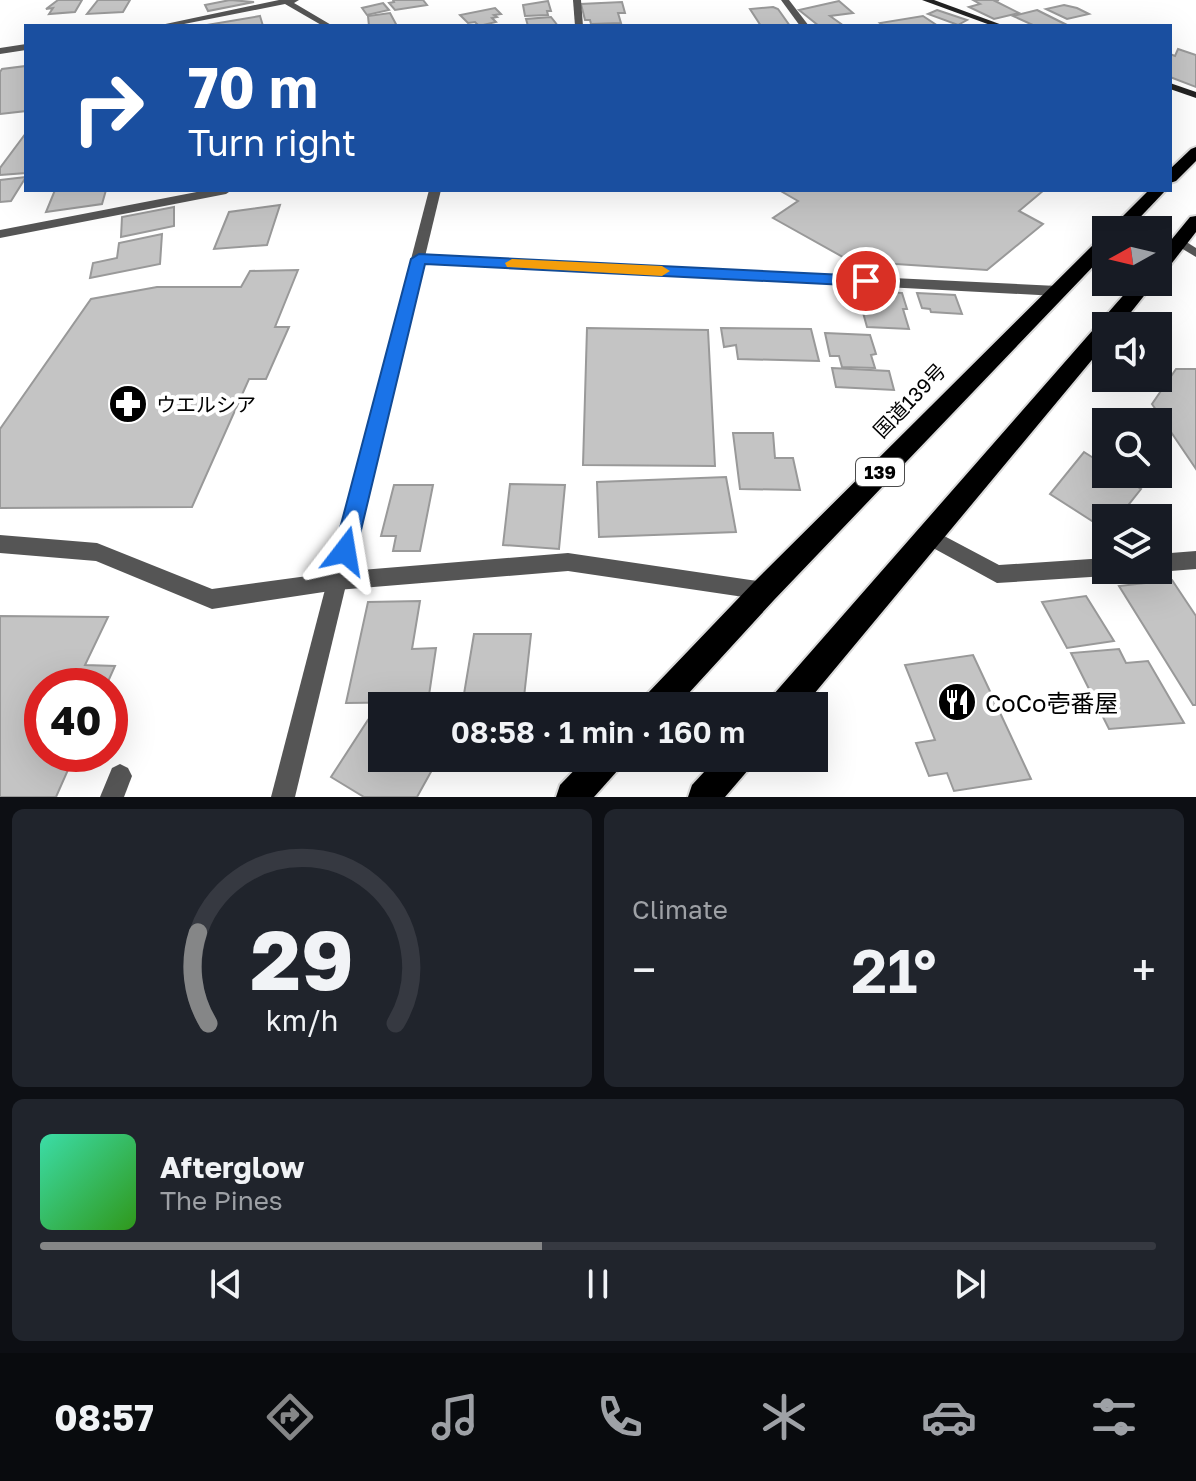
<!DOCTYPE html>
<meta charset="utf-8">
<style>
:root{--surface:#171b24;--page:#20242c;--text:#f1f3f6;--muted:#9ea1a6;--line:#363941;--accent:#858687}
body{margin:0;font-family:"Golos Text","Noto Sans JP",sans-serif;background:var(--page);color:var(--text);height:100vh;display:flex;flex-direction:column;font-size:30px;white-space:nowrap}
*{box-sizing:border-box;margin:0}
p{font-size:26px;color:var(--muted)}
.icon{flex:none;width:44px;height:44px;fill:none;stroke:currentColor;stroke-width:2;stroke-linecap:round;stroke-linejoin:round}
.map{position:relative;height:797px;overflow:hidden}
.panel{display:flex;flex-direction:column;gap:12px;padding:12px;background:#0d0f14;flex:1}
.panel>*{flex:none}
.top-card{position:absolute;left:24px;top:24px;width:1148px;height:168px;border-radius:0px;box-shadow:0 8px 32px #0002;background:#1a4fa0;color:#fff;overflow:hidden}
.needle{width:52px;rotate:262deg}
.controls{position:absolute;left:1092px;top:216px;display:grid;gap:16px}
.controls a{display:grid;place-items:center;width:80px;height:80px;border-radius:0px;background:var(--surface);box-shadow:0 8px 32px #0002;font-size:40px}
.speed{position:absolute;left:24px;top:668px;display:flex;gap:16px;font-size:40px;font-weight:700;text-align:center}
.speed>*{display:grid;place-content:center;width:104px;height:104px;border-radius:50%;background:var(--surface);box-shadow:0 8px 32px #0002;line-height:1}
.speed .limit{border:12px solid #d22;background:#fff;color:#111}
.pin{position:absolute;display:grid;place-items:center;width:68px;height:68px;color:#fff;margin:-34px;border:4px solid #fff;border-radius:50%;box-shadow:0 2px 8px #0007}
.me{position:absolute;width:88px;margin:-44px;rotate:14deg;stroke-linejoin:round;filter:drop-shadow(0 0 6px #0008)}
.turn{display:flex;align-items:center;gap:28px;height:168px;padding:0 32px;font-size:36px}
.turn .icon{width:104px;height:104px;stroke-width:2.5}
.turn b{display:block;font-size:56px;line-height:68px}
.big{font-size:60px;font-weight:600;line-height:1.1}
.panel .card{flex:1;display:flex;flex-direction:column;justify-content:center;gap:12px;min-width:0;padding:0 28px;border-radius:12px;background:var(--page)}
.panel .dial{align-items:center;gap:0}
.dial svg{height:208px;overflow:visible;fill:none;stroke:var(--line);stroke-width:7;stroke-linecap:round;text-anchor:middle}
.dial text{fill:var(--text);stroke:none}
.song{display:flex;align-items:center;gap:24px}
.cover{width:96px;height:96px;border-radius:12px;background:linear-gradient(135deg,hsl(160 70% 55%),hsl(110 70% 35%))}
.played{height:8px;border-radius:4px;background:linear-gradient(90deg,var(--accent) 45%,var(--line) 45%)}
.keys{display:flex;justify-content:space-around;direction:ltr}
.heat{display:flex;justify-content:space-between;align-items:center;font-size:44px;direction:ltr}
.panel .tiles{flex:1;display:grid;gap:12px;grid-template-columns:1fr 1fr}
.card:last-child{grid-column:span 2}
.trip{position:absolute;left:368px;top:692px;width:460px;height:80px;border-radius:0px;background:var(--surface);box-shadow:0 8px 32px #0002;font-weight:600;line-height:80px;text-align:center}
.dock{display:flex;height:128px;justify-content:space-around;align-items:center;background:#090b0e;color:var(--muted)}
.dock .icon{width:56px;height:56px}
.dock .selected{color:var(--accent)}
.dock b{font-size:36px;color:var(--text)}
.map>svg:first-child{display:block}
.building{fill:#c4c4c4;stroke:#999;stroke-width:2}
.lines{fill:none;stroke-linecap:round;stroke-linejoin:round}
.trunk-casing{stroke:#dbdbdb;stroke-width:4}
.service{fill:#555;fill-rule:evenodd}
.minor{fill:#555;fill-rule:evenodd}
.tertiary{fill:#555;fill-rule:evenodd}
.secondary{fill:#222;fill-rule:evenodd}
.trunk{fill:#000;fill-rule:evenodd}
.route{fill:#1a73e8;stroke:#114b97;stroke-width:2}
.slow{fill:#f59e0b}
.labels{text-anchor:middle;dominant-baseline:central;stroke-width:8;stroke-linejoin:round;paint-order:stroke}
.shield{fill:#fff;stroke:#4c4c4c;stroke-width:2}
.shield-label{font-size:18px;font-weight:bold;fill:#000}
.street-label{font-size:20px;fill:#000;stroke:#fff}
.poi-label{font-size:20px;fill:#000;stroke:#fff;text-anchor:start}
.near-poi-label{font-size:24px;fill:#000;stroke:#fff;text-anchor:start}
</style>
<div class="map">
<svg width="1196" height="797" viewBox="0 0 1196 797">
<rect width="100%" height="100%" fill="#fff"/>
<g class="building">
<path d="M58 0H82L75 12 49 14 53 8 46 9Z"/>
<path d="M98 0H130L123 12 87 14Z"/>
<path d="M230 0 254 2 208 11 205 5Z"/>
<path d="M393 0H423L427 5 395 10 389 3 394 2Z"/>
<path d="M973 0H999L995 1 1019 13 994 19 969 7 980 4Z"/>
<path d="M548 1 551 11H547L548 15 525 16 523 5Z"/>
<path d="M839 1 853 13 830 16 844 26H819L799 10Z"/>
<path d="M622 2 625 13H618L621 23 591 24 590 20H585L581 4Z"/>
<path d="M383 3 389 10 367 15 362 8Z"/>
<path d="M1064 5 1077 8 1089 14 1067 19 1046 9Z"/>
<path d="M773 7 778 9 790 26H761L750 9Z"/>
<path d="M495 8 501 14 494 15 497 17 492 18 496 22 479 26 475 22 468 23 460 15Z"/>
<path d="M937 10 967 20 958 25 928 14Z"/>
<path d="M1037 10 1067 25 1035 26 1013 16Z"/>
<path d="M390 13 397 26H369L368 16Z"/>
<path d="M260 16 263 26H201Z"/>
<path d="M923 16 938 26H884L880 23Z"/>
<path d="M551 17 558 26H528L526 19Z"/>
<path d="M1178 49 1196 55V87L1170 77V54L1175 56Z"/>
<path d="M26 66V111L0 114V72L2 69Z"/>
<path d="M26 133V173L0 175V168Z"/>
<path d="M26 177 11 201 0 202V180Z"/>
<path d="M55 190H106L102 204 46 212Z"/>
<path d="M779 190H1044L1019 211 1043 224 987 270 850 261 773 218 798 201Z"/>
<path d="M280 205 267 245 214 249 229 212Z"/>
<path d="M174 207V226L121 237 122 217Z"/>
<path d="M162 234 160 264 90 278 93 263 117 258 119 243Z"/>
<path d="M298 270 275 327H289L266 379H249L192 507 0 508V429L91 299 157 287H241L250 271Z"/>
<path d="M857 291 902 293 907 309H903L909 329 867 327Z"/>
<path d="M917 293 955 295 962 314 931 312 930 309 922 308Z"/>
<path d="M587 328 708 330 715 466 583 465Z"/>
<path d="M721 328 811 329 819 361 738 359 736 345 724 347Z"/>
<path d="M825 333 870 335 876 354 871 355 875 368 842 367 839 356H830Z"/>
<path d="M832 368 889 371 894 390 836 387Z"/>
<path d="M1176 369H1196V469L1152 404Z"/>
<path d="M733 433H773L775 458H793L800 490 740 489Z"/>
<path d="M1084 452 1106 466V474H1118L1141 489 1118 518H1106V530L1050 494Z"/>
<path d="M726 477 736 532 599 537 597 482Z"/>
<path d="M510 484 565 485 559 549 503 545Z"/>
<path d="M394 485H433L420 551H393L396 536H381Z"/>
<path d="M1172 580 1196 616V705H1193L1119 586Z"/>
<path d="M1086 596 1114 641 1067 648 1042 602Z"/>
<path d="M420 601 412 649 436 648 428 702 346 703 368 602Z"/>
<path d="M0 616 108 617 85 665 115 666 106 686H42V754H75L56 797H0Z"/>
<path d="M474 634H531L523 706H462Z"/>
<path d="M1119 649 1126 663 1148 661 1184 723 1109 729 1071 653Z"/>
<path d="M973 655 1031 779 954 791 947 773 929 776 916 743 935 740 905 665Z"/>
<path d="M368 720 382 729V758H432L437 761 417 797H364L331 777Z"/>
</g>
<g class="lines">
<g class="trunk-casing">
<g id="trunk">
<path d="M1196 147V161L1176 181 1170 183V169L1191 149Z"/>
<path d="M1149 190H1166L1128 230H1109Z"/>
<path d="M1196 216V232L1165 272 1158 274V256L1190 217Z"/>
<path d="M1106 236V253L774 600 677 706H642L646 695 754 582 1100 238Z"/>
<path d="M1135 282H1155L1120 326H1106V343L804 706H769L773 695Z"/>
<path d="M586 758H624L619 769 594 797H556L560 785Z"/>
<path d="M717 758H754L749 769 725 797H688L692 785Z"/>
</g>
</g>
<path class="service" d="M1180 238 1196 248V257L1176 245 1174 242Z"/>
<g class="minor">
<path d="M573 0H581L583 26H575Z"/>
<path d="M781 0H789L809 26H800Z"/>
<path d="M207 190H232L226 194 0 238V230Z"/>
<path d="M419 255 1057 286 1064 291 1057 296 414 262 412 259Z"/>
<path d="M931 529 999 565 1106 558V570H1114L1106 576 997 583 924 543 922 537 924 531Z"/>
<path d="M0 535 97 543 212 589 337 572 568 553 764 582 771 584 774 591 771 598 764 600 568 571 337 590 212 609 96 561 0 553Z"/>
<path d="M1196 551V569L1158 572 1153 570H1158V554Z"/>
<path d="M120 764 128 768 132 776 124 797H100L112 768Z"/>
</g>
<g class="tertiary">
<path d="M299 0 294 3 333 26H323L285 4 174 26H156L279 0Z"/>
<path d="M26 44V50L0 54V48Z"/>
<path d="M429 190H441L295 797H271Z"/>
</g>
<g class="secondary">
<path d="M922 0H934L1005 26H993Z"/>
<path d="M1170 83 1196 92V98L1170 89Z"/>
</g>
<use href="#trunk" class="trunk"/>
</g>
<path class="route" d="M419 254 866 276 874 281 866 286 425 264 356 551 352 558 345 561 337 558 334 551 411 259Z"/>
<path class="slow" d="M512 259 662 266 670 271 662 276 507 267 505 263Z"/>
<defs>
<g id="pharmacy-disc" transform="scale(2)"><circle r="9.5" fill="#000" stroke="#fff"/><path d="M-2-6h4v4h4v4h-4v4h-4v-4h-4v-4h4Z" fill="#fff"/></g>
<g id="restaurant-disc" transform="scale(2)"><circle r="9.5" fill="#000" stroke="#fff"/><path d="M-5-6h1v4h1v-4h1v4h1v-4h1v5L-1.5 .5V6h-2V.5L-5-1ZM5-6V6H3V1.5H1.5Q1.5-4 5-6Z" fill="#fff"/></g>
</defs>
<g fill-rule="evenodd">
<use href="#pharmacy-disc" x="128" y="404"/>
<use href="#restaurant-disc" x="957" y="702"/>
</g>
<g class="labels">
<rect class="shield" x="856" y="458" width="48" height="28" rx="6"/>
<g class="shield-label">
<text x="880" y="472">139</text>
</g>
<g class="street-label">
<text transform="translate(909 400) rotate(-46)">国道139号</text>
</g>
<g class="poi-label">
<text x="156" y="404">ウエルシア</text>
</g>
<g class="near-poi-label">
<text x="985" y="702">CoCo壱番屋</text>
</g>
</g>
</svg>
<div class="controls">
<a><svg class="needle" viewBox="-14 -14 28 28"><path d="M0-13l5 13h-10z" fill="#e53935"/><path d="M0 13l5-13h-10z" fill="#9ea1a6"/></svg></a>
<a><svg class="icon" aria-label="sound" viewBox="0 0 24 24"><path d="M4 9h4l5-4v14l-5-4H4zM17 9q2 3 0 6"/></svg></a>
<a><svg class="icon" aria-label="search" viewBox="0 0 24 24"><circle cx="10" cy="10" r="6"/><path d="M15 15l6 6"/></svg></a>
<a><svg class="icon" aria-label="layers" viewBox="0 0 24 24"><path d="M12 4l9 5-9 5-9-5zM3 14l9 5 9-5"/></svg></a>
</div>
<div class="speed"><div class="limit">40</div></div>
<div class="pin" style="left:866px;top:281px;background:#d93025"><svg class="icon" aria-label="arrive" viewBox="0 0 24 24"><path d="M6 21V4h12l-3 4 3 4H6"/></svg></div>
<svg class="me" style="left:345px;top:551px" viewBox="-20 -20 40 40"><path d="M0-17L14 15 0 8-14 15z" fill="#1a73e8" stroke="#fff" stroke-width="4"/></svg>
<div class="trip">08:58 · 1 min · 160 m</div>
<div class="top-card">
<div class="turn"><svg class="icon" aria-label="right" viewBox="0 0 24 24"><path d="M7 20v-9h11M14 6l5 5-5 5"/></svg><div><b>70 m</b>Turn right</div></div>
</div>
</div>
<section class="panel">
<div class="tiles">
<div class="card dial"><svg viewBox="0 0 100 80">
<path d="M14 69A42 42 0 1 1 86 69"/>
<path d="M14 69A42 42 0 0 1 10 34" stroke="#858687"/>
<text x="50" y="56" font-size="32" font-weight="700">29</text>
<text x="50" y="72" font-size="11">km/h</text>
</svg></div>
<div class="card"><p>Climate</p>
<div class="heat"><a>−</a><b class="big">21°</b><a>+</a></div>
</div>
<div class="card">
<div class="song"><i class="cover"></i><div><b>Afterglow</b><p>The Pines</p></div></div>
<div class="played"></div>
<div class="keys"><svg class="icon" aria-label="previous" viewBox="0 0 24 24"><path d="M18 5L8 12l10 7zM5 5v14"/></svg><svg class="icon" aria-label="pause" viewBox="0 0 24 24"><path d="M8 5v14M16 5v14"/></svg><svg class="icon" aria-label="next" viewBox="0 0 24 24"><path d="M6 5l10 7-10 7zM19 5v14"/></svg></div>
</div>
</div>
</section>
<nav class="dock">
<b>08:57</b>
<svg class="icon selected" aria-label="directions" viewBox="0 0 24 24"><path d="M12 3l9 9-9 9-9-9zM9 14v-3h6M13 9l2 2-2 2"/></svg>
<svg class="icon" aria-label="music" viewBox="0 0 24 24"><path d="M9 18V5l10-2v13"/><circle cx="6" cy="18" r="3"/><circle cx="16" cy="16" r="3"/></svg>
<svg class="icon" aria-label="phone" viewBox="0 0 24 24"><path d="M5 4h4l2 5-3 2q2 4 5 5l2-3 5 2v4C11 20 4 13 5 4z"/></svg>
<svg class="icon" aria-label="climate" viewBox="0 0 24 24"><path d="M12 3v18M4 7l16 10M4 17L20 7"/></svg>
<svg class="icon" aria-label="car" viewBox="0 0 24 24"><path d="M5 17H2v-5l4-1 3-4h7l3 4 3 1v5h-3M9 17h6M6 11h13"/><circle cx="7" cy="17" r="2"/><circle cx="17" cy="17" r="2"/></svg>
<svg class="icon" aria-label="filters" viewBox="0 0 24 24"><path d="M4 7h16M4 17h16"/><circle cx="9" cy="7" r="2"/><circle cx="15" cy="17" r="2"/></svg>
</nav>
